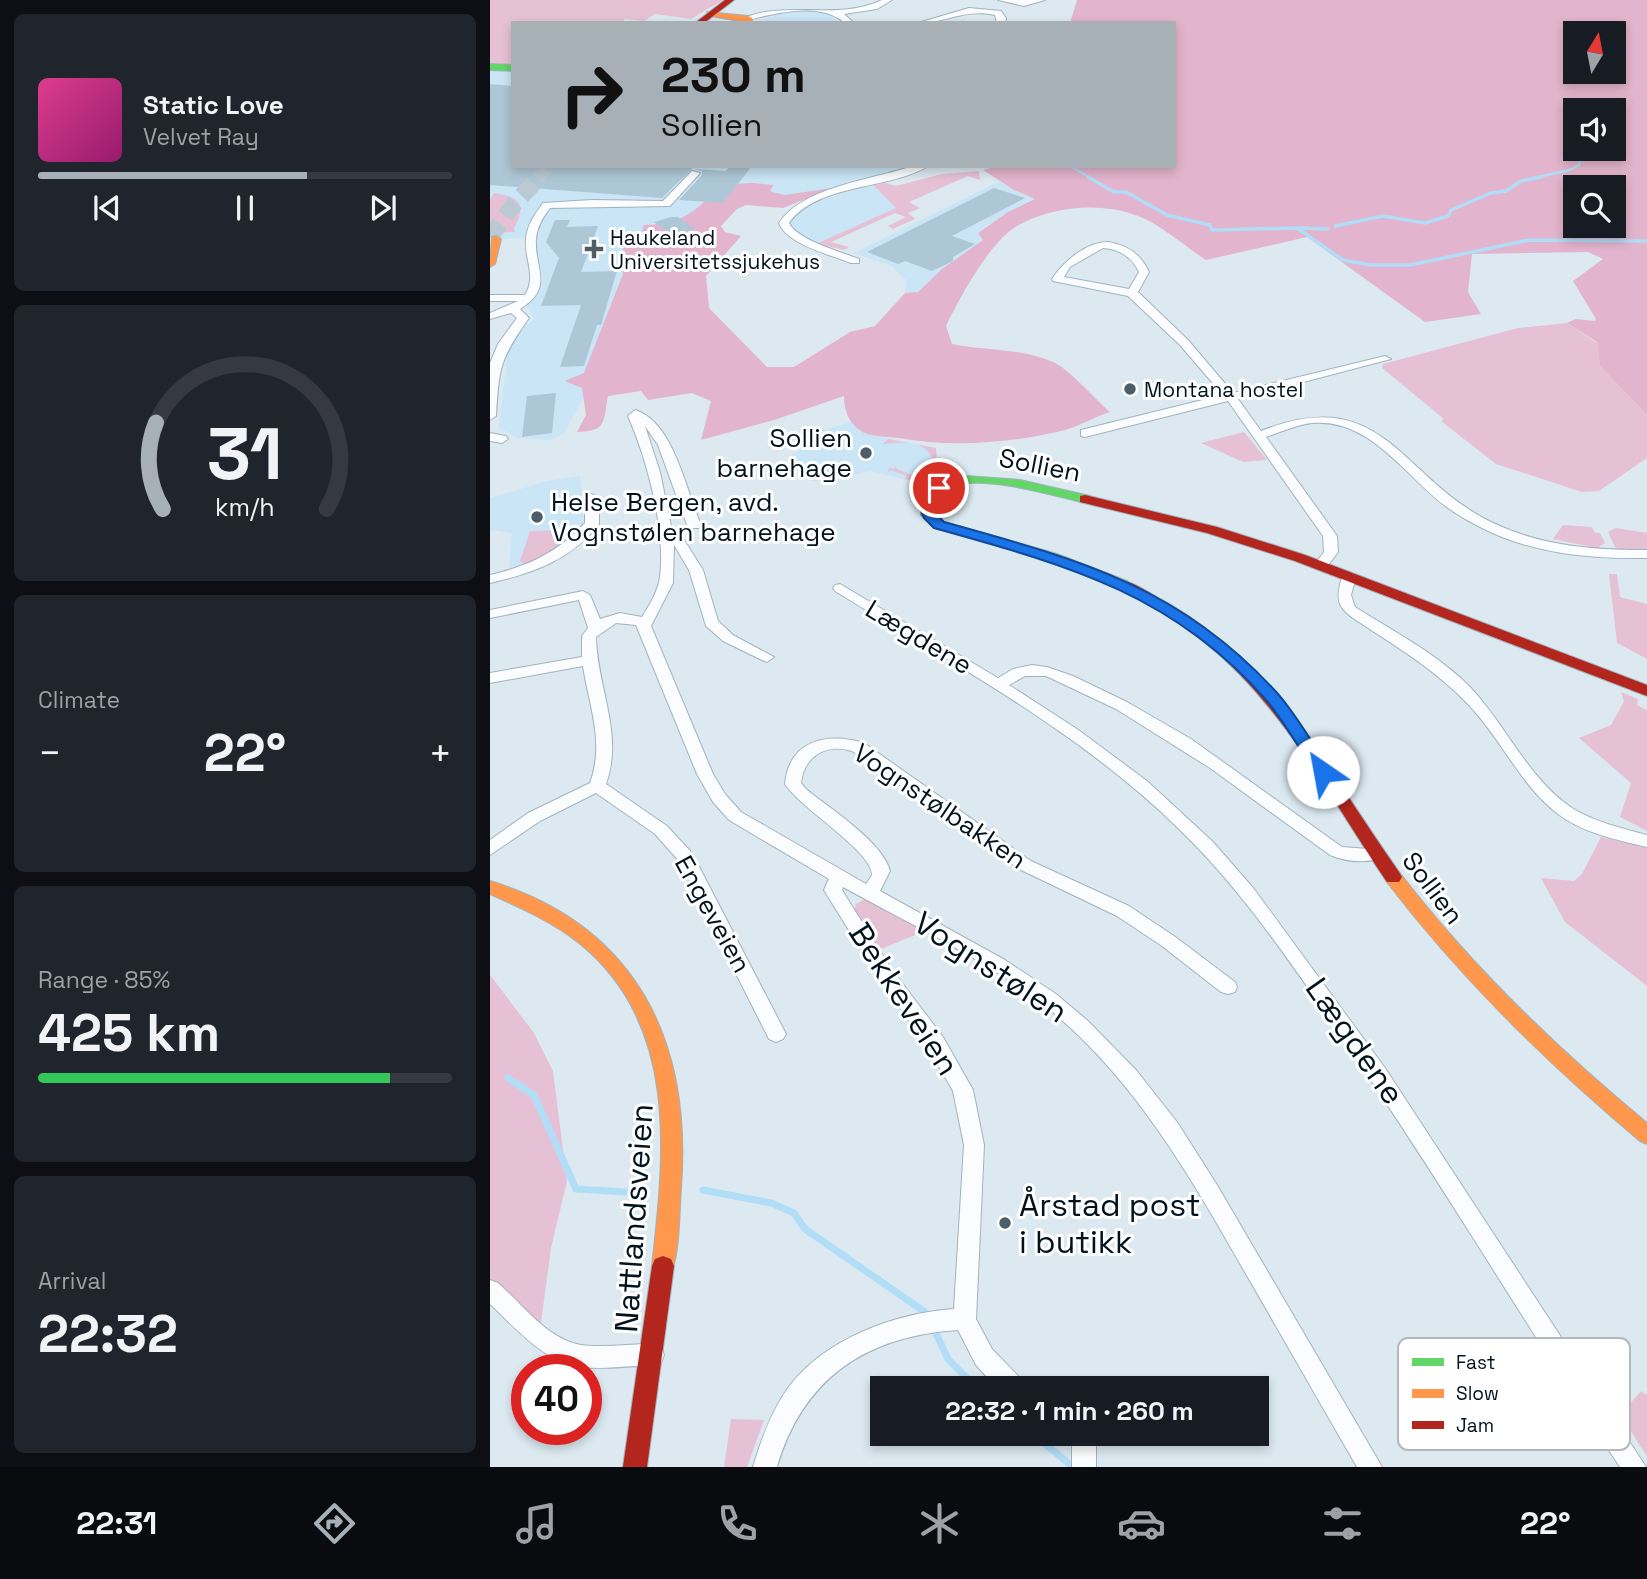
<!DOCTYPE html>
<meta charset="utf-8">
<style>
:root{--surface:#171b24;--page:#20242c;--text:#f1f3f6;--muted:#9ea1a6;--line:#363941;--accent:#a7b0b6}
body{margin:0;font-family:"Space Grotesk",sans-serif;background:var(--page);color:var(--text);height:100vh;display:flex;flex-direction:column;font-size:26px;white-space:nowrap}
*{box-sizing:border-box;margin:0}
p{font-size:23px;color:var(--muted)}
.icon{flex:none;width:38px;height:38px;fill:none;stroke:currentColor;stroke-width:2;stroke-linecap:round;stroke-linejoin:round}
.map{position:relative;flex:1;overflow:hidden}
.sheet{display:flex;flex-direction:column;gap:14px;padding:14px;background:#0d0f14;width:490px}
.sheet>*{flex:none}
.guide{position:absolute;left:21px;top:21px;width:665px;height:147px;border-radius:0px;box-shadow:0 4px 10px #0003;background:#a7b0b6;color:#111;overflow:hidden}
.needle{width:46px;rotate:10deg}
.controls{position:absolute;left:1073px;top:21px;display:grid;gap:14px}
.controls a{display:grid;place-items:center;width:63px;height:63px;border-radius:0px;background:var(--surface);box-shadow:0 4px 10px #0003;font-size:35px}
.speed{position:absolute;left:21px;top:1354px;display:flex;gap:14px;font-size:35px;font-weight:700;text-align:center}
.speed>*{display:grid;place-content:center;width:91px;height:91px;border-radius:50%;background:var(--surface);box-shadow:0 4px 10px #0003;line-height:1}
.speed .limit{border:10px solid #d22;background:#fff;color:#111}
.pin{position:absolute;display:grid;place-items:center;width:60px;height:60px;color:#fff;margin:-30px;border:4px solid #fff;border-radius:50%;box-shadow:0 2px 7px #0007}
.me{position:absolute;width:77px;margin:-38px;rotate:327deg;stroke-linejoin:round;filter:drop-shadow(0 0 5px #0008)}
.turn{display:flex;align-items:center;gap:24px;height:147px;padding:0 35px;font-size:32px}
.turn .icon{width:91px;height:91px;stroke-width:2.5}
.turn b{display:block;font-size:49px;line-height:60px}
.big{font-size:52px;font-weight:800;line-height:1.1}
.sheet .widget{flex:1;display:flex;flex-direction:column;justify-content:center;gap:10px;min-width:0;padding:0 24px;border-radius:10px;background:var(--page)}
.sheet .dial{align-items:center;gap:0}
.dial svg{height:182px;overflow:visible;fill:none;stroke:var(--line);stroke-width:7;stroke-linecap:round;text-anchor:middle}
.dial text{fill:var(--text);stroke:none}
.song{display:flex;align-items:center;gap:21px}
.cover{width:84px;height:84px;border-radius:10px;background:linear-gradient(135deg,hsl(330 70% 55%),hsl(320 70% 35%))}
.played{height:7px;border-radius:4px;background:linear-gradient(90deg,var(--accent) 65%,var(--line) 65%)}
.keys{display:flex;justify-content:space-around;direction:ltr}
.heat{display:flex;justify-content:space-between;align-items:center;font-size:38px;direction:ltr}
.charge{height:10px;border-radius:5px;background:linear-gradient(90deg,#34c759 85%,var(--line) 0)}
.trip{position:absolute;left:380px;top:1376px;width:399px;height:70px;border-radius:0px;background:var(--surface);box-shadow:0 4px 10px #0003;font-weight:800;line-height:70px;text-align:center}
.menu{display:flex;height:112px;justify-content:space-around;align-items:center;background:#090b0e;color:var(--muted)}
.menu .icon{width:49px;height:49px}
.menu .current{color:var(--accent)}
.menu b{font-size:32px;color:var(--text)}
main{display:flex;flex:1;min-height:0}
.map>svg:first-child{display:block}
.built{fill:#cae5f6}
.green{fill:#e6c1d5}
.forest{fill:#e3b4cd;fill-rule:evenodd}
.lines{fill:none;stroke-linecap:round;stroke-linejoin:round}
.stream-far2{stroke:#b2ddf7;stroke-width:2.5}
.stream-far1{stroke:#b2ddf7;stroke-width:3.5}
.stream{stroke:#b2ddf7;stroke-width:7}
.building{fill:#aec7d6}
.primary-tunnel-far1{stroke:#bbc9d2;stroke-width:13;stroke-dasharray:13 7;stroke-linecap:butt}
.primary-tunnel{stroke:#bbc9d2;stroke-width:17;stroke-dasharray:17 9;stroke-linecap:butt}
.street-casing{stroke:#a2b3bd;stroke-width:2}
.fast-casing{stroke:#a2b3bd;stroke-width:2}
.slow-casing{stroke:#a2b3bd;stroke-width:2}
.jam-casing{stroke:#a2b3bd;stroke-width:2}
.street{fill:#fafcfd;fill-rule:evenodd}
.fast{fill:#63d668;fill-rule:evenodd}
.slow{fill:#ff974d;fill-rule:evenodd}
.jam{fill:#b3261e;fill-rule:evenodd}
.route{fill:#1a73e8;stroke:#114b97;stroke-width:2}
.poi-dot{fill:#4d5e68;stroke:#fff;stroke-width:2.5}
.labels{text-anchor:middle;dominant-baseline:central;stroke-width:6;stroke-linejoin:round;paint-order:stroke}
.far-poi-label{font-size:21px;fill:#00131f;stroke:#fff;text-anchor:start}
.poi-label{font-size:26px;fill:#00131f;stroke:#fff;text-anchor:end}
.street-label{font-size:26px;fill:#00131f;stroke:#fff}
.near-street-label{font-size:32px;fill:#00131f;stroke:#fff}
.near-poi-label{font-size:32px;fill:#00131f;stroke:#fff;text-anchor:start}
.key{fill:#fff;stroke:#b2b8bc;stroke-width:2}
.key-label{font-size:19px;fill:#00131f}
</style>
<main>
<section class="sheet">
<div class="widget">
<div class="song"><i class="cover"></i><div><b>Static Love</b><p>Velvet Ray</p></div></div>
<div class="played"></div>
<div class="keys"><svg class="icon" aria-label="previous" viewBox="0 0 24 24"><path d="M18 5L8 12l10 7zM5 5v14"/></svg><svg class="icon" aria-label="pause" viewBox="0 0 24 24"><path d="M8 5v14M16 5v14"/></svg><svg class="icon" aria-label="next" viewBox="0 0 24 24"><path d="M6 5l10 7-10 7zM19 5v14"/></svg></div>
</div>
<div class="widget dial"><svg viewBox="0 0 100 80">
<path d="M14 69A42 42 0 1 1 86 69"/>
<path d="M14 69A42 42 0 0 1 11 31" stroke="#a7b0b6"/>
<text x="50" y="56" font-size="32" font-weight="700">31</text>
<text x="50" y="72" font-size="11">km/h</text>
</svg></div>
<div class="widget"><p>Climate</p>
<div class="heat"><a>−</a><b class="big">22°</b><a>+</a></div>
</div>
<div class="widget"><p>Range · 85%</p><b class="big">425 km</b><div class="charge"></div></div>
<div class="widget"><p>Arrival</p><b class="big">22:32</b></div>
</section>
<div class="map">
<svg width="1157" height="1467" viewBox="0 0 1157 1467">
<rect width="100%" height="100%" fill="#dce9f1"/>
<g class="built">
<path d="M318 9 338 12 348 23H264L297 11Z"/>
<path d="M0 66 23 68V166H420L316 197 248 194 105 375 74 434 60 440 28 438 9 428 19 340 44 319 37 306 48 293 53 279 42 238 0 239Z"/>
<path d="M510 181 524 190 546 199 496 226 488 233 493 240 452 269 428 292 415 293 416 280 401 266 364 253Z"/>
<path d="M383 185 407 208 327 244 299 227 305 213 325 202Z"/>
<path d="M365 421 373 431 385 436 446 448 448 479 438 485 380 471 337 481H321L301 454 320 446 318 434Z"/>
<path d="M90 476 94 524 81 525 78 541 36 567 19 568 22 533 0 530V498L57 481Z"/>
</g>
<g class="green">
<path d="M0 0H233L201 19 165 14 154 21 135 19 132 23H23V65L0 64Z"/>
<path d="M489 171 490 180 478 176 419 202 430 208 418 213 425 219 403 229 398 226 416 217 405 213 341 242 359 247 355 250 326 244 406 208 383 185 395 183 406 186 452 174Z"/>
<path d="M4 193C30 197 37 204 24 228L25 232 0 233V200Z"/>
<path d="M1077 323 1107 343 1110 366 1157 415V458L1109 491 1092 492 1006 464 951 421 954 419 892 368 893 364 1028 328Z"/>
<path d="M754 432 777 460 753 462 711 443Z"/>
<path d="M398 439 446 448 448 479 438 485 415 479 417 476 401 470 398 473 399 468 404 469 406 466 407 469 435 480 444 478C447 440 421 441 393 444Z"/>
<path d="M1073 525 1102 527 1105 533H1110L1115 543 1107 548 1063 539Z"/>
<path d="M1126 528 1157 533V550L1126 549 1118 532Z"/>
<path d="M72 530 66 551 36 565 30 561 40 531Z"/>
<path d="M1119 574H1127L1130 597 1157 604V659L1127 643Z"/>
<path d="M1131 692 1148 699 1147 705 1157 710V831L1130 817 1141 783 1089 738 1121 725 1134 701Z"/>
<path d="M1111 837 1157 848V986L1075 922 1051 878 1084 881 1092 874Z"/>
<path d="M373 900 383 901 435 931 391 949 364 911 366 904Z"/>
<path d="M0 975 44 1033 63 1071 77 1181 61 1248 51 1323 0 1286Z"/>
<path d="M1151 1391 1157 1395V1456L1130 1415Z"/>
<path d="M241 1419 274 1420 257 1467H234Z"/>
</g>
<path class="forest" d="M587 0H1157V415L1110 366 1107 342 1077 323 1086 319 1105 321 1106 319 1083 281 1113 259 1098 252 982 254 978 292 991 314 935 322 817 237 716 260C699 249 670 225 653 218 615 201 563 205 527 226 501 240 469 299 456 326L462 344C495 351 531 348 563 362 578 368 606 400 620 412 604 417 590 426 575 430 523 443 462 448 409 438 396 436 379 438 368 429 357 420 354 408 354 396L284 420 211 440 221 401 202 393 158 400 151 391 118 396C113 423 117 431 87 432L96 415 92 388 75 381 94 373 133 274V236L151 235 154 225C193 224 205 212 231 185L262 183 284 185 280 190 282 192 295 195 342 188 293 208 256 205 247 209 231 226 235 232 251 236 216 276 219 308 277 367H304L360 332 385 326 415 293 428 292 452 269 493 240 488 233 518 212 545 199 524 190 493 170 509 166H684V23H580ZM1085 33H1124V72H1085ZM1085 110H1124V149H1085ZM1085 187H1124V226H1085Z"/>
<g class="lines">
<g class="stream-far2">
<path d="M580 166 601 178"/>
<path d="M1043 178 1080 170 1089 165 1091 159 1115 152"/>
</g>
<g class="stream-far1">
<path d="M598 177 624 192H636L677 215 720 225 722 230 807 228 853 260 880 265H920L1039 240 1157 241"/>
<path d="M845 226 893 216 935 223 958 216 961 210 1001 193 1016 191 1031 181 1051 177"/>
<path d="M809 228 838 229"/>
</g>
<g class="stream">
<path d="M18 1078 44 1095 86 1189 152 1193"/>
<path d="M213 1190 281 1203 304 1213 315 1229 435 1312 438 1318"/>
<path d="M443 1327 458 1359 487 1388"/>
<path d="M542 1433 583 1467"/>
</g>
</g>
<g class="building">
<path d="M0 84 23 86V166H202V169L172 198 0 185Z"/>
<path d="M240 166H262L233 203 189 200 212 175V171L204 169 236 171Z"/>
<path d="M504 188 535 198 462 236 485 244 463 257V261L442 271 415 261 408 264 377 252Z"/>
<path d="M181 217H188L205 229 182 235 164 222Z"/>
<path d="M65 220H80L77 227 108 226 91 272 127 271 111 325H107L94 366 70 367 91 305 51 306 69 258 56 242Z"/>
<path d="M66 393 62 433 32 437 37 396Z"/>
</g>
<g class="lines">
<path class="primary-tunnel-far1" d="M48 178 60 166"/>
<path class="primary-tunnel" d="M0 237 24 204 50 177"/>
<g class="street-casing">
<g id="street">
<path d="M392 0H402L387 9 354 14 364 23H355C330 1 287 13 258 20L254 18C297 0 349 21 392 0Z"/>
<path d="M508 0H555L534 6Z"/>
<path d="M479 8 511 11 516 18 515 23H507L505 15C477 8 455 23 428 23Z"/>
<path d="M423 166H438C400 190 327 183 299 223 307 240 351 252 369 259V263H361C341 255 296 244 289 223 314 186 382 180 423 166Z"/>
<path d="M202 171 210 173 180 206 60 208C53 217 47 227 46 239 44 268 65 288 30 309L39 318C10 359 9 367 6 416L0 420V363L8 344 27 318 21 313 0 319V313L28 301H0V295H35C47 276 34 259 36 239 37 225 45 214 53 203L102 200 173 201Z"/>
<path d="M618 242C637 245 651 254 659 272L648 292 698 340 743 393 895 356 901 359 748 399 771 431C894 382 909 477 1001 522 1050 546 1103 550 1157 550V558C1100 559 1042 554 990 527 978 521 966 514 954 505 914 474 879 418 822 423 806 425 791 432 776 437L847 536 848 552 836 568 831 569 824 565 834 552 833 536 738 401 595 437 591 436V430L733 395 690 345 638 296 563 281 562 279C573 262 596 242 618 242ZM613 248C629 249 642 257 649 272L639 289 574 277 580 267Z"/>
<path d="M145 410C184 422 196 491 211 525L209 528H199L197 525 168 445 155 426 170 472 181 526 189 532 213 570 228 621 243 635 284 657 277 662 272 660 233 641 216 626 199 570 184 545 183 583 161 626 223 774 235 794 251 812 376 884 382 875C383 852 310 808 295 784 299 740 337 732 374 743L541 861 639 906 684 936 745 982 747 987 745 992 738 994 731 992 672 946 627 916 529 869 362 751C336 743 314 756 311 783L316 789C340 809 392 841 400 871L390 891 515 960 566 994 598 1021 646 1070 687 1122 727 1185 892 1467H867C830 1403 793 1338 756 1274 700 1176 644 1077 554 1005 493 958 420 924 353 887L352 890 400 967 453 1037 483 1090 494 1145 486 1319 502 1349 532 1380 535 1388H507L486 1365 468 1330C376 1336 313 1378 287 1467H263C271 1440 281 1412 298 1388 334 1339 405 1313 464 1309L474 1145 463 1091 439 1049 388 977 337 895 334 890 339 879 239 820 223 802 207 774 146 625 126 623 106 637C107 687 134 734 116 784L177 826 202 853 296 1034 293 1039 286 1042 279 1039 189 861 165 834 106 793 50 821 0 855V840L38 813 100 783C115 742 99 706 93 666L0 683V673L92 657V636L98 628 89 600 0 618V610L93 591 100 595 110 619 130 613 152 617C160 604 168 591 170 577 176 530 157 459 138 416Z"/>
<path d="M0 433 16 436 18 439 12 443 0 441Z"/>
<path d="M102 494 109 498V524C81 560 43 573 0 583V575C39 566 68 552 95 523V498Z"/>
<path d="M859 573 866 577 861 595 865 607C903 631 947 654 979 686 1015 723 1038 779 1082 808 1105 822 1131 828 1157 835V847C1127 840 1093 833 1068 814 1035 789 1017 751 991 719 959 679 915 652 872 624 849 609 844 604 852 577Z"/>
<path d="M350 584 508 678 523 669 542 665 557 667 583 676 637 702 701 739 852 847 892 850 895 854 892 858C875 863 856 862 840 855L720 768 626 709 556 676H535L519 685 587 729 657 781 723 842 764 889 895 1068 1156 1467H1130C1037 1327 951 1182 856 1043 805 969 755 893 690 830 591 732 463 664 345 591L343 588 345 585Z"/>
<path d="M0 1280 8 1283C32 1304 58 1340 91 1345 114 1348 139 1344 163 1344L171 1347 174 1355 171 1363 163 1366C140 1365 116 1370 93 1367 53 1362 27 1329 0 1304Z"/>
<rect x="582" y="1433" width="24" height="34"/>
</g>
</g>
<g class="fast-casing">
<g id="fast">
<path d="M0 64 23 65V71L0 70Z"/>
<path d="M477 476 530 480 600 496 602 499 595 503C562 495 492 474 461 487 456 489 452 494 448 497L445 514 454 522 567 554 637 581 639 584 632 588 627 587 557 560 444 528 431 515C437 484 447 482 477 476Z"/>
</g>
</g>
<g class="slow-casing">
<g id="slow">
<path d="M217 12 258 16 262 18V23L220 16Z"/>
<path d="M6 236 11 239 5 264 0 267 2 237Z"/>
<path d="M903 871 909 872C982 967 1065 1047 1157 1123V1144L1150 1141C1056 1062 971 979 897 882L894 877 897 872Z"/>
<path d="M0 881C147 926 202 1042 191 1188 189 1213 190 1251 181 1273L173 1276 165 1273 162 1266C175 1153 189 1023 89 943 63 922 31 908 0 894Z"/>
</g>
</g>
<g class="jam-casing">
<g id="jam">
<path d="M235 0H244L214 23H205Z"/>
<path d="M595 495 727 527 815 555 1157 685V696L805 561 717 533 590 502V496Z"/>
<path d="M632 580C645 583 658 592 670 599 780 658 840 774 909 872L912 877 909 882H897C842 801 794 707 717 644 689 621 658 604 627 587L625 584Z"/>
<path d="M173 1256 181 1259 184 1266 157 1467H133L162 1266 165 1259Z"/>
</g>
</g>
<use href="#street" class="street"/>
<use href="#fast" class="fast"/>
<use href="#slow" class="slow"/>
<use href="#jam" class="jam"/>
</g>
<path class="route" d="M449 484 456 488C444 503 438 507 454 522 587 559 691 586 788 694 807 716 823 744 839 768L842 772 839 776H828C811 752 796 724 777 701 683 593 576 565 444 528L434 518 430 509 435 494Z"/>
<g class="poi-dot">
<path d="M100.5 238.5h7v7h7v7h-7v7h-7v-7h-7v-7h7z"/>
<circle cx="640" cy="389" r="7"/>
<circle cx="376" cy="453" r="7"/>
<circle cx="47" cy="517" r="7"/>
<circle cx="515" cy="1223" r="7"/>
</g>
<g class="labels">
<g class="far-poi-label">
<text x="120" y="237">Haukeland<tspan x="120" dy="24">Universitetssjukehus</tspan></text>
<text x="654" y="389">Montana hostel</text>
</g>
<g class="poi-label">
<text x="362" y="438">Sollien<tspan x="362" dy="30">barnehage</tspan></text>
<text x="61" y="502" text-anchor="start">Helse Bergen, avd.<tspan x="61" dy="30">Vognstølen barnehage</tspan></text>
</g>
<g class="street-label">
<text transform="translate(550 465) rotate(11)">Sollien</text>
<text transform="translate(429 637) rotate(31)">Lægdene</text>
<text transform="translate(450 806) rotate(34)">Vognstølbakken</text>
<text transform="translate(943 888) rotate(53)">Sollien</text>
<text transform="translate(223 914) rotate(61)">Engeveien</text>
</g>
<g class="near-street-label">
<text transform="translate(501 967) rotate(33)">Vognstølen</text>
<text transform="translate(414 999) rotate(57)">Bekkeveien</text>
<text transform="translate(865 1041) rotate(55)">Lægdene</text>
<text transform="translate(144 1218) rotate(-86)">Nattlandsveien</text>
</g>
<g class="near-poi-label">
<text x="529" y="1205">Årstad post<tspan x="529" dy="37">i butikk</tspan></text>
</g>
</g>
<rect x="908" y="1338" width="232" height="112" rx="10" class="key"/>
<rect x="922" y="1358" width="32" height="8" fill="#63d668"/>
<rect x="922" y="1389" width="32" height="9" fill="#ff974d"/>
<rect x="922" y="1421" width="32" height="8" fill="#b3261e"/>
<g class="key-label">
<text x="966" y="1369">Fast</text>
<text x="966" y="1400">Slow</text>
<text x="966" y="1432">Jam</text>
</g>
</svg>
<div class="controls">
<a><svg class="needle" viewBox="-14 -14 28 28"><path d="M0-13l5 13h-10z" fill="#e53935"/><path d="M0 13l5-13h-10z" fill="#9ea1a6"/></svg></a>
<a><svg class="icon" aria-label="sound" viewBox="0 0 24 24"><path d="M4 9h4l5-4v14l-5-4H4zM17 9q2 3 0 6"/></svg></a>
<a><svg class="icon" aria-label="search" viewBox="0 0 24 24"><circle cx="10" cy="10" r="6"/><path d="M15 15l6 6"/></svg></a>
</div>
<div class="speed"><div class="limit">40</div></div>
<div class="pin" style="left:449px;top:488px;background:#d93025"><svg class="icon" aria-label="arrive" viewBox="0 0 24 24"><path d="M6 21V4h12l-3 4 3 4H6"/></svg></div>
<svg class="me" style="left:833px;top:772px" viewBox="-20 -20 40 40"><circle r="19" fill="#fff"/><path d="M0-13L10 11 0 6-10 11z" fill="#1a73e8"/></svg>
<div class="trip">22:32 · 1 min · 260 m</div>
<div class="guide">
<div class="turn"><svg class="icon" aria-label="right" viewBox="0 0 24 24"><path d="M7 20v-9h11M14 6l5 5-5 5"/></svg><div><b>230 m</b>Sollien</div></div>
</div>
</div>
</main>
<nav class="menu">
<b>22:31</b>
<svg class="icon current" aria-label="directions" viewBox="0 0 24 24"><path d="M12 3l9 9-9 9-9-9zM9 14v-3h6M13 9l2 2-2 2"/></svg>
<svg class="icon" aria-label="music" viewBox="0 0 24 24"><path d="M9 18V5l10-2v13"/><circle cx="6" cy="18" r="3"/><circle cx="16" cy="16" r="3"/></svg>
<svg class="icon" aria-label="phone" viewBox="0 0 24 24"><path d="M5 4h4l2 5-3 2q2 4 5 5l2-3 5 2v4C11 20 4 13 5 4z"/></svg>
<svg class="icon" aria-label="climate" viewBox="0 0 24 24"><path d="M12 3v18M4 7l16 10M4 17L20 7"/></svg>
<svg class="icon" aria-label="car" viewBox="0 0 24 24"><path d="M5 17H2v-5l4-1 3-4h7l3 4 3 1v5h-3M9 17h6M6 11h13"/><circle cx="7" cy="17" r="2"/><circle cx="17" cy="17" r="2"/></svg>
<svg class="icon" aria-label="filters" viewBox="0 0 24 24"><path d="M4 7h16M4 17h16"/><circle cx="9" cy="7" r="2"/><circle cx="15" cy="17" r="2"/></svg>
<b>22°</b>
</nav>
